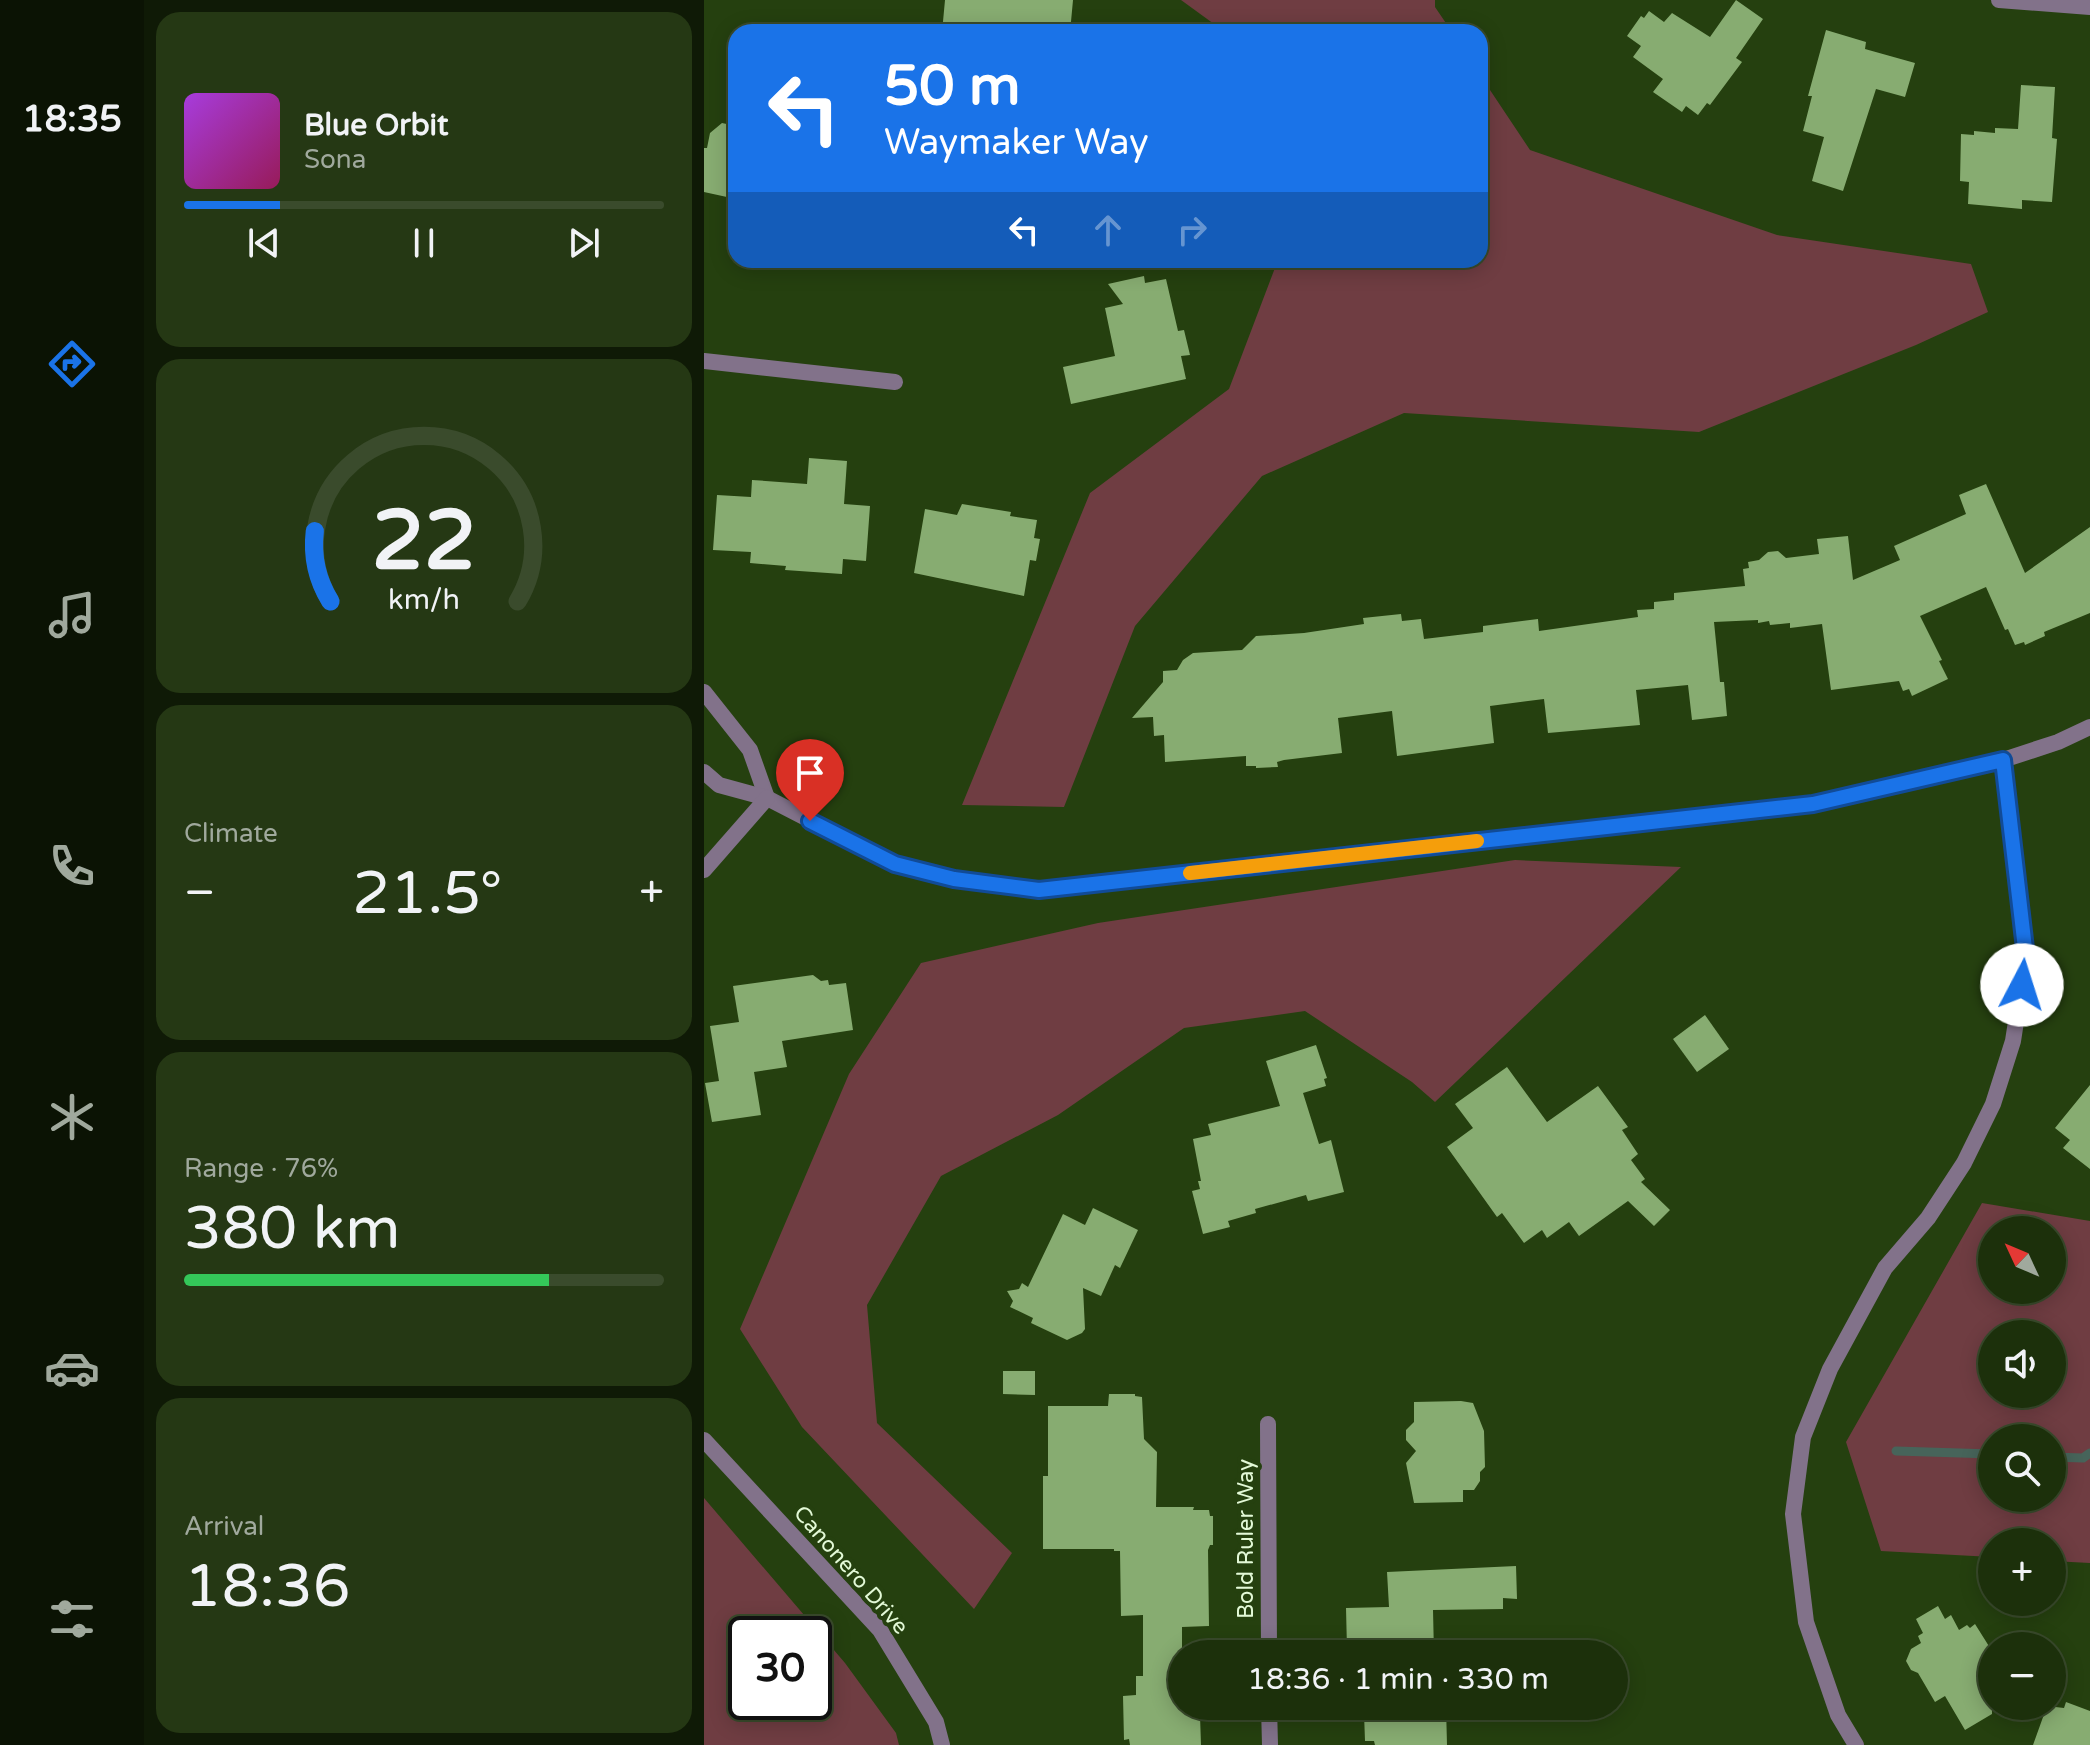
<!DOCTYPE html>
<meta charset="utf-8">
<style>
:root{--surface:#1c300b;--page:#253814;--text:#f1f3f6;--muted:#a0a99d;--line:#3a4b2c;--accent:#1a73e8}
body{margin:0;font-family:"Varela Round",sans-serif;background:var(--page);color:var(--text);height:100vh;display:flex;flex-direction:column;font-size:30px;white-space:nowrap}
*{box-sizing:border-box;margin:0}
p{font-size:26px;color:var(--muted)}
.icon{flex:none;width:44px;height:44px;fill:none;stroke:currentColor;stroke-width:2;stroke-linecap:round;stroke-linejoin:round}
.map{position:relative;flex:1;overflow:hidden}
.panel{display:flex;flex-direction:column;gap:12px;padding:12px;background:#0f1a06;width:560px}
.panel>*{flex:none}
.guide{position:absolute;left:24px;top:24px;width:760px;height:244px;border-radius:24px;box-shadow:0 4px 20px #0003,0 0 0 2px var(--line);background:#1a73e8;color:#fff;overflow:hidden}
.needle{width:52px;rotate:314deg}
.tools{position:absolute;left:1274px;top:1216px;display:grid;gap:16px}
.tools a{display:grid;place-items:center;width:88px;height:88px;border-radius:50%;background:var(--surface);box-shadow:0 4px 20px #0003,0 0 0 2px var(--line);font-size:40px}
.speed{position:absolute;left:24px;top:1616px;display:flex;gap:16px;font-size:40px;font-weight:700;text-align:center}
.speed>*{display:grid;place-content:center;width:104px;height:104px;border-radius:50%;background:var(--surface);box-shadow:0 4px 20px #0003,0 0 0 2px var(--line);line-height:1}
.speed .limit{border:4px solid #111;border-radius:12px;background:#fff;color:#111}
.pin{position:absolute;display:grid;place-items:center;width:68px;height:68px;color:#fff;margin:-82px -34px;border-radius:50% 50% 50% 0;rotate:-45deg;box-shadow:0 0 8px #0007}
.pin .icon{rotate:45deg}
.me{position:absolute;width:88px;margin:-44px;rotate:5deg;stroke-linejoin:round;filter:drop-shadow(0 0 6px #0008)}
.turn{display:flex;align-items:center;gap:28px;height:168px;padding:0 24px;font-size:36px}
.turn .icon{width:104px;height:104px;stroke-width:2.5}
.turn b{display:block;font-size:56px;line-height:68px}
.lanes{display:flex;align-items:center;height:76px;padding:0 24px;background:#0003;justify-content:center;gap:40px;direction:ltr}
.lanes .off{opacity:.35}
.big{font-size:60px;font-weight:600;line-height:1.1}
.panel .tile{flex:1;display:flex;flex-direction:column;justify-content:center;gap:12px;min-width:0;padding:0 28px;border-radius:24px;background:var(--page)}
.panel .dial{align-items:center;gap:0}
.dial svg{height:208px;overflow:visible;fill:none;stroke:var(--line);stroke-width:7;stroke-linecap:round;text-anchor:middle}
.dial text{fill:var(--text);stroke:none}
.song{display:flex;align-items:center;gap:24px}
.cover{width:96px;height:96px;border-radius:12px;background:linear-gradient(135deg,hsl(280 70% 55%),hsl(330 70% 35%))}
.played{height:8px;border-radius:4px;background:linear-gradient(90deg,var(--accent) 20%,var(--line) 20%)}
.keys{display:flex;justify-content:space-around;direction:ltr}
.heat{display:flex;justify-content:space-between;align-items:center;font-size:44px;direction:ltr}
.charge{height:12px;border-radius:6px;background:linear-gradient(90deg,#34c759 76%,var(--line) 0)}
.trip{position:absolute;left:464px;top:1640px;width:460px;height:80px;border-radius:40px;background:var(--surface);box-shadow:0 4px 20px #0003,0 0 0 2px var(--line);font-weight:600;line-height:80px;text-align:center}
main{display:flex;flex:1;min-height:0}
.menu{display:flex;flex-direction:column;width:144px;justify-content:space-around;align-items:center;background:#0b1304;color:var(--muted)}
.menu .icon{width:56px;height:56px}
.menu .selected{color:var(--accent)}
.menu b{font-size:36px;color:var(--text)}
.map>svg:first-child{display:block}
.green{fill:#6f3d42;fill-rule:evenodd}
.lines{fill:none;stroke-linecap:round;stroke-linejoin:round}
.stream{stroke:#47645a;stroke-width:9}
.building{fill:#87ac71}
.street{stroke:#82728a;stroke-width:16}
.route-casing{stroke:#114b97;stroke-width:20}
.route{stroke:#1a73e8;stroke-width:14}
.slow{stroke:#f59e0b;stroke-width:14}
.labels{text-anchor:middle;dominant-baseline:central;stroke-width:8;stroke-linejoin:round;paint-order:stroke}
.street-label{font-size:22px;fill:#e3f9d7;stroke:#25400f}
</style>
<main>
<nav class="menu">
<b>18:35</b>
<svg class="icon selected" aria-label="directions" viewBox="0 0 24 24"><path d="M12 3l9 9-9 9-9-9zM9 14v-3h6M13 9l2 2-2 2"/></svg>
<svg class="icon" aria-label="music" viewBox="0 0 24 24"><path d="M9 18V5l10-2v13"/><circle cx="6" cy="18" r="3"/><circle cx="16" cy="16" r="3"/></svg>
<svg class="icon" aria-label="phone" viewBox="0 0 24 24"><path d="M5 4h4l2 5-3 2q2 4 5 5l2-3 5 2v4C11 20 4 13 5 4z"/></svg>
<svg class="icon" aria-label="climate" viewBox="0 0 24 24"><path d="M12 3v18M4 7l16 10M4 17L20 7"/></svg>
<svg class="icon" aria-label="car" viewBox="0 0 24 24"><path d="M5 17H2v-5l4-1 3-4h7l3 4 3 1v5h-3M9 17h6M6 11h13"/><circle cx="7" cy="17" r="2"/><circle cx="17" cy="17" r="2"/></svg>
<svg class="icon" aria-label="filters" viewBox="0 0 24 24"><path d="M4 7h16M4 17h16"/><circle cx="9" cy="7" r="2"/><circle cx="15" cy="17" r="2"/></svg>
</nav>
<section class="panel">
<div class="tile">
<div class="song"><i class="cover"></i><div><b>Blue Orbit</b><p>Sona</p></div></div>
<div class="played"></div>
<div class="keys"><svg class="icon" aria-label="previous" viewBox="0 0 24 24"><path d="M18 5L8 12l10 7zM5 5v14"/></svg><svg class="icon" aria-label="pause" viewBox="0 0 24 24"><path d="M8 5v14M16 5v14"/></svg><svg class="icon" aria-label="next" viewBox="0 0 24 24"><path d="M6 5l10 7-10 7zM19 5v14"/></svg></div>
</div>
<div class="tile dial"><svg viewBox="0 0 100 80">
<path d="M14 69A42 42 0 1 1 86 69"/>
<path d="M14 69A42 42 0 0 1 8 42" stroke="#1a73e8"/>
<text x="50" y="56" font-size="32" font-weight="700">22</text>
<text x="50" y="72" font-size="11">km/h</text>
</svg></div>
<div class="tile"><p>Climate</p>
<div class="heat"><a>−</a><b class="big">21.5°</b><a>+</a></div>
</div>
<div class="tile"><p>Range · 76%</p><b class="big">380 km</b><div class="charge"></div></div>
<div class="tile"><p>Arrival</p><b class="big">18:36</b></div>
</section>
<div class="map">
<svg width="1386" height="1745" viewBox="0 0 1386 1745">
<rect width="100%" height="100%" fill="#25400f"/>
<g class="green">
<path d="M477 0H731V7L748 32H521Z"/>
<path d="M776 75 826 150 1073 235 1267 264 1284 312 1212 345 995 432 700 413 558 476 431 626 360 807 258 805 386 493 525 389 574 260H776Z"/>
<path d="M811 860 977 867 731 1102 708 1082 601 1011 480 1028 354 1115 237 1176 163 1305 173 1423 308 1553 270 1609 98 1427 36 1329 145 1074 217 963 394 923Z"/>
<path d="M1278 1203 1386 1221V1563L1348 1561V1542H1288V1557L1177 1551 1142 1442ZM1348 1230V1290H1288V1230ZM1348 1334V1394H1288V1334ZM1348 1438V1498H1288V1438Z"/>
<path d="M0 1498 141 1663 192 1733 195 1745H0ZM110 1634V1702H42V1634Z"/>
</g>
<g class="lines">
<g class="stream">
<path d="M1192 1451 1288 1454"/>
<path d="M1348 1457 1379 1458 1386 1453"/>
</g>
</g>
<g class="building">
<path d="M241 0H369L366 32H238Z"/>
<path d="M1032 0 1059 19 1032 58 1038 62 1006 105 1003 103 994 115 982 106 978 112 949 92 959 79 929 57 937 46 923 36 937 16 940 18 945 11 960 22 968 13 1006 37Z"/>
<path d="M1122 30 1162 42 1161 49 1211 63 1201 97 1172 89 1139 191 1108 181 1120 137 1099 131 1108 96H1104Z"/>
<path d="M1317 85 1351 87 1348 138 1353 139 1348 202 1318 200V209L1264 204 1265 182 1256 181 1257 134 1270 135V131L1291 133V128L1314 129Z"/>
<path d="M18 123 32 126V199L0 192V148H3L6 133Z"/>
<path d="M440 276 441 283 462 279 474 331 480 330 486 355 477 356 482 379 367 404 359 367 411 356 401 308 419 304 404 284Z"/>
<path d="M105 458 143 461 140 504 166 506 162 561 139 559 138 574 81 570 82 566 46 563 47 552 9 550 13 495 47 497 48 480 103 484Z"/>
<path d="M1282 484 1321 573 1386 527V613L1340 632 1341 636 1321 645 1320 642 1311 645 1304 629 1301 630 1282 587 1216 616 1238 660 1235 661 1244 679 1208 696 1205 689 1199 691 1195 681 1127 690 1118 624 1086 628V623L1066 625 1065 621 1054 623V620L1010 622 1016 682H1020L1023 716 988 720 984 685 932 690 936 725 844 733 840 699 786 706 790 743 693 756 688 711 634 718 638 753 580 760 573 762 574 767 552 768V766H542V756L461 762 460 735 450 736 449 717 428 718 459 682V671L473 670 479 660 489 653 538 650 552 636 600 633 660 624 659 618 697 614 698 621 717 619 720 639 779 632V626L834 619 835 631 934 617 933 610 950 609V602L970 600V593L1041 586 1039 569 1045 568 1044 562 1055 560 1064 552 1074 551 1082 558 1115 554 1113 539 1144 536 1149 580 1196 560 1190 546 1262 514 1255 495Z"/>
<path d="M258 504 307 512 306 516 333 520 330 538 336 539 332 561 326 560 320 596 210 573 221 509 253 515Z"/>
<path d="M109 975 117 981 124 980 125 985 142 983 149 1030 78 1041 83 1067 50 1072 57 1115 8 1122 1 1083 15 1081 6 1026 35 1022 29 986Z"/>
<path d="M1001 1015 1025 1049 993 1072 969 1039Z"/>
<path d="M612 1045 623 1078 620 1079 622 1086 599 1093 615 1144 627 1140 640 1192 604 1201 602 1195 551 1209 552 1213 524 1221 526 1227 499 1234 488 1191 496 1189 494 1181H497L489 1139 507 1135 504 1124 576 1106 562 1061Z"/>
<path d="M803 1067 843 1122 894 1086 924 1127 918 1130 934 1154 927 1160 941 1179 937 1182 966 1210 950 1226 924 1201 875 1236 865 1222 843 1238 838 1230 820 1243 798 1213 793 1217 743 1147 769 1128 751 1104Z"/>
<path d="M1386 1085V1169L1359 1148 1366 1140 1351 1128Z"/>
<path d="M389 1208 434 1230 416 1268 411 1265 397 1296 379 1288 381 1329 378 1333 363 1340 327 1323 329 1318 306 1307 309 1301 303 1291 315 1289 318 1283 324 1287 359 1214 381 1225Z"/>
<path d="M299 1371H331V1395L299 1394Z"/>
<path d="M405 1394H431V1396L438 1397 440 1439 453 1452 452 1507H490L489 1510H505L506 1516H509V1545H506L504 1550 505 1626 478 1627V1706H493V1716L496 1715 497 1745H426L425 1739 420 1740 419 1696 432 1695V1676H439V1615L417 1616 416 1551H410V1549H339V1476H344V1406H404Z"/>
<path d="M757 1401 769 1403 780 1431 781 1467 776 1472V1481L770 1490H759V1502L710 1503 702 1463 712 1451 702 1440V1430L710 1422V1402Z"/>
<path d="M812 1566 813 1599 799 1598V1609L729 1610 730 1654H658L657 1649H643L642 1608 685 1607 683 1572Z"/>
<path d="M1234 1606 1241 1619 1247 1615 1255 1630 1263 1625 1266 1628 1271 1624 1288 1651V1714L1261 1730 1241 1696 1231 1702 1214 1673 1207 1670 1202 1661 1207 1649 1217 1643 1214 1636 1219 1633 1212 1619Z"/>
<path d="M1362 1702 1386 1711V1745H1329L1343 1706 1360 1708Z"/>
<path d="M669 1706H742L743 1745H671L670 1741H661L660 1713H669Z"/>
</g>
<g class="lines">
<g class="street">
<path d="M1295 0 1386 7"/>
<path d="M0 361 191 382"/>
<path d="M0 692 46 750 63 798"/>
<path d="M0 772 15 785 63 798 191 864 250 879 335 890 1109 804 1299 760 1354 742 1386 727"/>
<path d="M0 870 63 798"/>
<path d="M564 1424 565 1654"/>
<path d="M0 1440 176 1630 232 1722 238 1745"/>
<path d="M565 1706 566 1745"/>
<path d="M1152 1745 1134 1715 1102 1622 1089 1514 1099 1437 1126 1369 1181 1268 1224 1218 1260 1163 1289 1104 1309 1041 1322 957 1299 760"/>
</g>
</g>
<g class="lines">
<g class="route-casing">
<path id="route" d="M106 821 191 864 250 879 335 890 1109 804 1299 760 1322 957 1318 985"/>
</g>
<use href="#route" class="route"/>
<path class="slow" d="M486 873 773 841"/>
</g>
<g class="labels">
<g class="street-label">
<text transform="translate(542 1539) rotate(-90)">Bold Ruler Way</text>
<text transform="translate(147 1570) rotate(49)">Canonero Drive</text>
</g>
</g>
</svg>
<div class="tools">
<a><svg class="needle" viewBox="-14 -14 28 28"><path d="M0-13l5 13h-10z" fill="#e53935"/><path d="M0 13l5-13h-10z" fill="#a0a99d"/></svg></a>
<a><svg class="icon" aria-label="sound" viewBox="0 0 24 24"><path d="M4 9h4l5-4v14l-5-4H4zM17 9q2 3 0 6"/></svg></a>
<a><svg class="icon" aria-label="search" viewBox="0 0 24 24"><circle cx="10" cy="10" r="6"/><path d="M15 15l6 6"/></svg></a>
<a>+</a>
<a>−</a>
</div>
<div class="speed"><div class="limit">30</div></div>
<div class="pin" style="left:106px;top:821px;background:#d93025"><svg class="icon" aria-label="arrive" viewBox="0 0 24 24"><path d="M6 21V4h12l-3 4 3 4H6"/></svg></div>
<svg class="me" style="left:1318px;top:985px" viewBox="-20 -20 40 40"><circle r="19" fill="#fff"/><path d="M0-13L10 11 0 6-10 11z" fill="#1a73e8"/></svg>
<div class="trip">18:36 · 1 min · 330 m</div>
<div class="guide">
<div class="turn"><svg class="icon" aria-label="left" viewBox="0 0 24 24"><path d="M17 20v-9H6M10 6l-5 5 5 5"/></svg><div><b>50 m</b>Waymaker Way</div></div>
<div class="lanes"><svg class="icon" aria-label="left" viewBox="0 0 24 24"><path d="M17 20v-9H6M10 6l-5 5 5 5"/></svg><svg class="icon off" aria-label="ahead" viewBox="0 0 24 24"><path d="M12 20V5M6 11l6-6 6 6"/></svg><svg class="icon off" aria-label="right" viewBox="0 0 24 24"><path d="M7 20v-9h11M14 6l5 5-5 5"/></svg></div>
</div>
</div>
</main>
